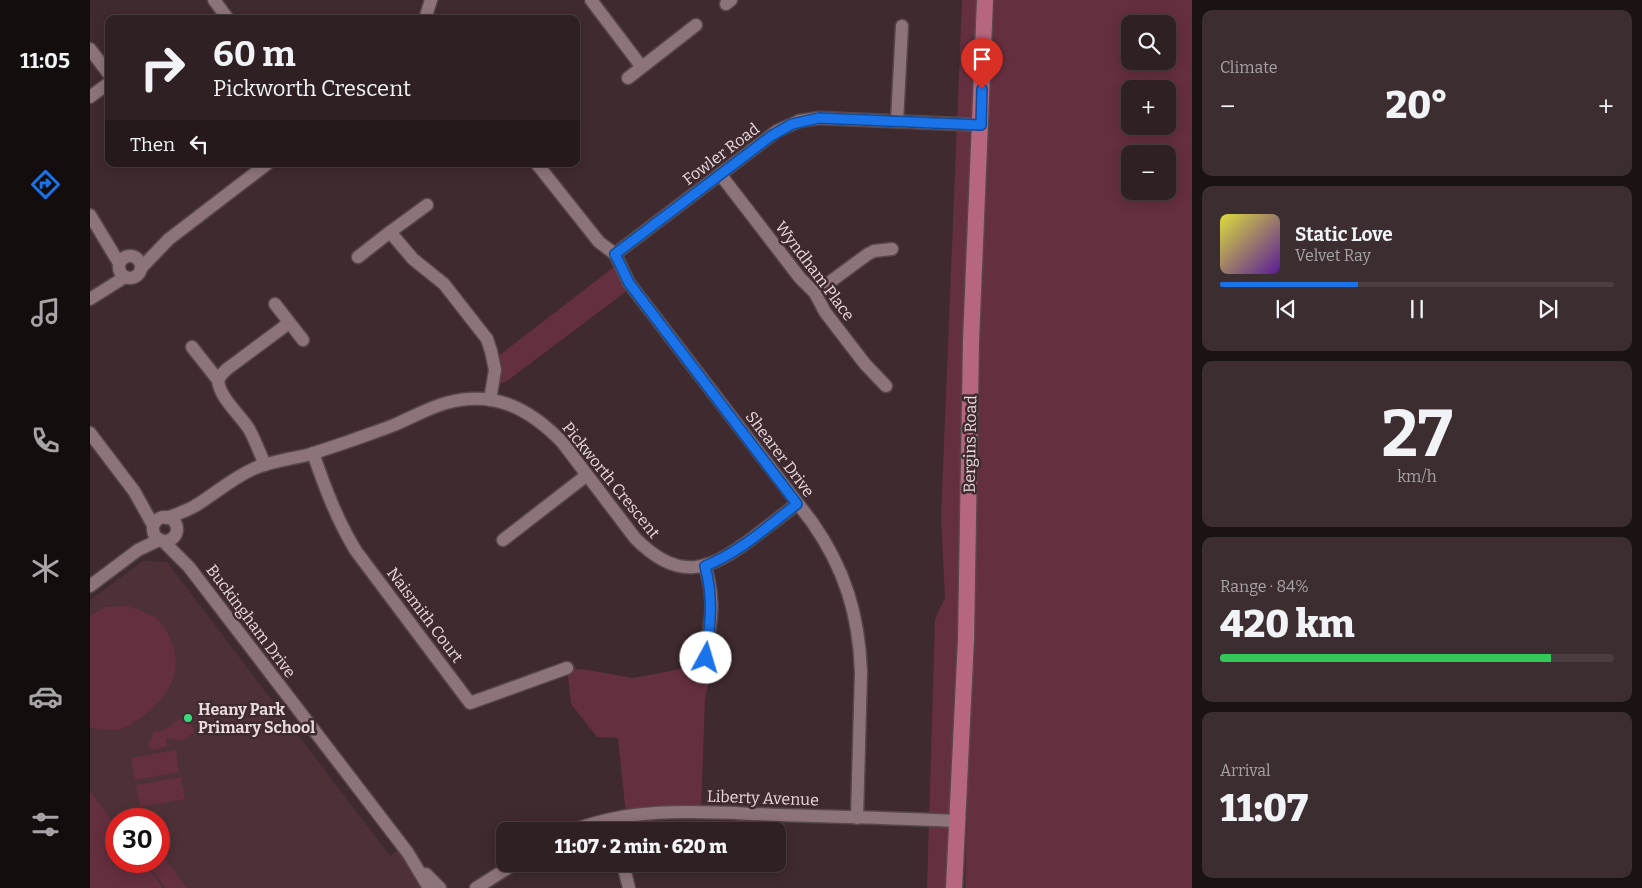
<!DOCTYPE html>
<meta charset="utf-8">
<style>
:root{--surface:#2f2023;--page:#3b2d30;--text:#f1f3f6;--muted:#a7a3a6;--line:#4a3e41;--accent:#1a73e8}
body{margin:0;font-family:Bitter,serif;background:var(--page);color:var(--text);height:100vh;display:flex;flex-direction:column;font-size:19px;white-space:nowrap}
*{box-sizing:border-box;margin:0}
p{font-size:16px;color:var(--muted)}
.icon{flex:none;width:28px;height:28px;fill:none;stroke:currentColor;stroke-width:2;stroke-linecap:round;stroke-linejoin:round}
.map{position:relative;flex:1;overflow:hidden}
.details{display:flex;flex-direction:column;gap:10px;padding:10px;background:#1a1213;width:450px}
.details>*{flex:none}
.hud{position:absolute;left:15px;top:15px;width:475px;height:152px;border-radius:10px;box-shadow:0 2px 12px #0003,0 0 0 1px var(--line);background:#2f2023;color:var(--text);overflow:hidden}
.fabs{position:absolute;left:1031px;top:15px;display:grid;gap:10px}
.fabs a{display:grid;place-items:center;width:55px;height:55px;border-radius:10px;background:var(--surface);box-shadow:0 2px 12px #0003,0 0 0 1px var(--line);font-size:25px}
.speed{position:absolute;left:15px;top:808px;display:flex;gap:10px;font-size:25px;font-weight:700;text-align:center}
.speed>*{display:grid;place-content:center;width:65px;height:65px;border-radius:50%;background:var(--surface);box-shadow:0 2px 12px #0003,0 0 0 1px var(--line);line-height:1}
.speed .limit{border:8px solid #d22;background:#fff;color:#111}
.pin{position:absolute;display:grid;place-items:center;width:42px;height:42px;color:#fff;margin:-51px -21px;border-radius:50% 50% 50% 0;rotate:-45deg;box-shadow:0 0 5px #0007}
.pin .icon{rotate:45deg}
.me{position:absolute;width:55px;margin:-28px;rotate:6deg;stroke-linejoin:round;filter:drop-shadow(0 0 4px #0008)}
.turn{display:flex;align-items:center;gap:18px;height:105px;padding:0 25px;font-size:22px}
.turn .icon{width:65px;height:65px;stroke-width:2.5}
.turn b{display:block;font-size:35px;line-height:42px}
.then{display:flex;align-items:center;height:48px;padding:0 25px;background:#0003;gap:10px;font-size:19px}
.big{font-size:38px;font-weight:800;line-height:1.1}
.details .widget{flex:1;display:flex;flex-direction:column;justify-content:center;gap:8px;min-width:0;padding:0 18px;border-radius:10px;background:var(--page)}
.details .dial{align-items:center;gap:0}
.dial b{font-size:65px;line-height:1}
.song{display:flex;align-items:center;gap:15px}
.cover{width:60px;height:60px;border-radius:8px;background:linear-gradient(135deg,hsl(60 70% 55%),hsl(270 70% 35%))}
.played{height:5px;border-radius:2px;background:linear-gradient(90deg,var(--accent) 35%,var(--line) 35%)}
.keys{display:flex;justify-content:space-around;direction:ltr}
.heat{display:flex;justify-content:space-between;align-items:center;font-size:28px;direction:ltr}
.charge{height:8px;border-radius:4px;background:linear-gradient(90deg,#34c759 84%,var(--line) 0)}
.trip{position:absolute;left:406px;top:822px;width:290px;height:50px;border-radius:10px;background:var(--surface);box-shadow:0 2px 12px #0003,0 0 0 1px var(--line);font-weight:800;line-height:50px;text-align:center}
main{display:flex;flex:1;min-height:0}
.tabs{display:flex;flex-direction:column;width:90px;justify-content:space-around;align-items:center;background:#130d0e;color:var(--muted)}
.tabs .icon{width:35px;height:35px}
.tabs .on{color:var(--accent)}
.tabs b{font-size:22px;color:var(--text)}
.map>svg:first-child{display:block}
.built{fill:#4d3137}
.green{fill:#642f3e;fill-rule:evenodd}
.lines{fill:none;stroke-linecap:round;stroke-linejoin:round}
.minor-casing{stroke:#57464a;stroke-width:15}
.major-casing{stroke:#57464a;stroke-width:19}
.minor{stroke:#8d747a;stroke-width:12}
.major{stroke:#b6667e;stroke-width:16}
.route-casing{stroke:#114b97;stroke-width:12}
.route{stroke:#1a73e8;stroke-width:9}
.poi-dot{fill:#38d87f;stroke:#3f2a2f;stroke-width:2}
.labels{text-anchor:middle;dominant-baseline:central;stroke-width:5;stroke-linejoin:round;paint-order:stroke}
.street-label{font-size:16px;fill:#e7d9dc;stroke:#3f2a2f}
.poi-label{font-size:16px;font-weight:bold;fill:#e7d9dc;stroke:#3f2a2f;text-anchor:start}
</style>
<main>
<nav class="tabs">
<b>11:05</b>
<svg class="icon on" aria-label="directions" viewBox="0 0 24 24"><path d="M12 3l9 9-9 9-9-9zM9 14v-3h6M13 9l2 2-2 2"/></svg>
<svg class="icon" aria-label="music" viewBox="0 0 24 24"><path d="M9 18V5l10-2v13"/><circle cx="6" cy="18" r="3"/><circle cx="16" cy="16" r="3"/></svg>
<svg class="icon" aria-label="phone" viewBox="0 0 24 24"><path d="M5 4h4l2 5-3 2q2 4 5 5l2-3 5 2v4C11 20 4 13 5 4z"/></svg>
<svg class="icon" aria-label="climate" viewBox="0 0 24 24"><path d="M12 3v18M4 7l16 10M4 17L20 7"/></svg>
<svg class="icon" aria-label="car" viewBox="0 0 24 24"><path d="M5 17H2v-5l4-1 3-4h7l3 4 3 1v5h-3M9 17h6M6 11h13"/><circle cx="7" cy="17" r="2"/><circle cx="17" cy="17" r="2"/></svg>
<svg class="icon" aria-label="filters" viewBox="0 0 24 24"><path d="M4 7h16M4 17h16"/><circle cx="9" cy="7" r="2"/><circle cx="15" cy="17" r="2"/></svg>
</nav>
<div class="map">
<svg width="1102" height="888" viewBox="0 0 1102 888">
<rect width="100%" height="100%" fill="#3f2a2f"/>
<path class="built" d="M53 561 77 562 300 856 313 847 339 888H73L53 861H69V819H26V826L0 792V600Z"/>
<g class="green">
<path d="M872 0H895L864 888H837L845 619 855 598 851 518Z"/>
<path d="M902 0H1102V888H875L887 400ZM1040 24H1078V61H1040ZM1040 89H1078V126H1040ZM1040 154H1078V191H1040Z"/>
<path d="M529 263 542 287 417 381 404 386 403 360Z"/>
<path d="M37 606C48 609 59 613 68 620 75 626 79 635 82 643 94 676 74 703 47 720 41 724 34 729 27 730 18 731 8 729 0 727V616L16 607Z"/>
<path d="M477 668 498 670 543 678 596 668 621 671 615 699 611 812 536 816 528 738 507 737 481 704Z"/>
<path d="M94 716 102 726 104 732 93 741 76 738 77 746 76 747 62 750 58 746 64 731 71 732Z"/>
<path d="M86 750 89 772 45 780 41 758Z"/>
<path d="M91 777 95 799 50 807 46 785Z"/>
<path d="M0 791 26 826V861H53L73 888H0Z"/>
<path d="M73 857 97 888H76L60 867Z"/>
</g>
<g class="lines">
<g class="minor-casing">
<g id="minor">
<path d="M124 0 138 19"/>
<path d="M501 0 551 66"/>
<path d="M636 4 641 0"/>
<path d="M335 19 341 0"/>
<path d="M0 49 19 74"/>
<path d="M538 78 606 25"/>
<path d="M0 97 19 83"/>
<path d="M807 121 812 26"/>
<path d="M447 164 509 242 525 254 539 283 722 522C755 569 769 615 771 672L767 818"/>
<path d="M630 174 710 278 725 293 735 312 775 364 796 386"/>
<path d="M0 215 29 263"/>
<path d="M300 232 337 205"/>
<path d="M525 254 687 131 709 121 729 118 891 125"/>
<circle cx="40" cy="267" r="11"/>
<path d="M268 257 300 232 323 259 354 284 397 339 401 351 405 370 400 400"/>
<path d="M51 268 79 239 177 164"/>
<path d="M725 293 778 254 784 251 802 249"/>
<path d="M0 299 35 277"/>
<path d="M185 304 213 340"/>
<path d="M102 347 128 380C129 397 150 415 159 429 165 440 170 453 175 465"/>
<path d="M128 380 132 374 137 369 199 323"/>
<path d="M0 433 44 491 63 525"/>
<path d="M223 453C235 488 247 520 266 551L380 703 477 668"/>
<circle cx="75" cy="529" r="12"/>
<path d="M77 518C87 514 96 511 105 506 125 494 141 479 163 469 181 461 202 459 221 454 233 450 245 446 257 442 273 436 289 431 304 425 321 418 338 408 356 403 404 390 439 408 472 442L545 538C589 583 619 571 664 537 678 526 693 515 707 504"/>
<path d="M413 540 497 475"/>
<path d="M73 541 99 567 318 853 339 888"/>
<path d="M615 566C620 583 623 599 621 616 619 636 614 651 621 671"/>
<path d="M0 586 48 550 69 540"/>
<path d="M481 831C549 804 621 813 692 815 750 817 808 818 866 821"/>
<path d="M533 864 539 888"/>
<path d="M336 874 350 888"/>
<path d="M386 888 424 864"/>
</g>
</g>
<g class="major-casing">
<path id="major" d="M864 888 876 639 881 341 895 0"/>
</g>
<use href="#minor" class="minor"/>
<use href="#major" class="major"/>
</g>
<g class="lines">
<g class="route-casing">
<path id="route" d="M616 658C620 623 624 600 615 566 650 552 678 526 707 504L539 283 525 254 681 136 702 124 729 118 891 125 892 89"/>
</g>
<use href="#route" class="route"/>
</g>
<circle class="poi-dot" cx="98" cy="718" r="5"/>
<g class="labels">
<g class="street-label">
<text transform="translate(631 154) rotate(-37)">Fowler Road</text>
<text transform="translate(725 271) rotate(53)">Wyndham Place</text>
<text transform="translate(880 444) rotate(-89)">Bergins Road</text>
<text transform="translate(690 454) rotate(53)">Shearer Drive</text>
<text transform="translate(521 480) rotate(51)">Pickworth Crescent</text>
<text transform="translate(335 615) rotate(53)">Naismith Court</text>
<text transform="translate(161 621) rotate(53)">Buckingham Drive</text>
<text transform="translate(673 798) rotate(2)">Liberty Avenue</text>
</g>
<g class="poi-label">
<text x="108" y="709">Heany Park<tspan x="108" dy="18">Primary School</tspan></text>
</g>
</g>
</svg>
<div class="fabs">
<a><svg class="icon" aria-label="search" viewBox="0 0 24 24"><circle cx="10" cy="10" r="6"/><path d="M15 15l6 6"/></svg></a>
<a>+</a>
<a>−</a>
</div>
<div class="speed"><div class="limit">30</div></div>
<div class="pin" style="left:892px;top:89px;background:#d93025"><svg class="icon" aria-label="arrive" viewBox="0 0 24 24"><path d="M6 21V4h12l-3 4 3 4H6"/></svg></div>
<svg class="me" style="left:616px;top:658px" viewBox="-20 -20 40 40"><circle r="19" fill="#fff"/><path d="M0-13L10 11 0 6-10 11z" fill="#1a73e8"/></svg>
<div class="trip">11:07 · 2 min · 620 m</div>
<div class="hud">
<div class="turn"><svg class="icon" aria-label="right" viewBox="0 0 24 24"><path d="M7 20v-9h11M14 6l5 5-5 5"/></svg><div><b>60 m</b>Pickworth Crescent</div></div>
<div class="then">Then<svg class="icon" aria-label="left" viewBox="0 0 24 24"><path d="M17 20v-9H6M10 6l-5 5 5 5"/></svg></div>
</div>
</div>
<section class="details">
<div class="widget"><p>Climate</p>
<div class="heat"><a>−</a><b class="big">20°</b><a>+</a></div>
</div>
<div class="widget">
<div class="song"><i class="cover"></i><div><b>Static Love</b><p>Velvet Ray</p></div></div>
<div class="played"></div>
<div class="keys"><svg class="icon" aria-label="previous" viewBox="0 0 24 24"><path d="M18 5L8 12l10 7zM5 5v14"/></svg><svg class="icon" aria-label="pause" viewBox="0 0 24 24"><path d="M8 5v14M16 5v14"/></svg><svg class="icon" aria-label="next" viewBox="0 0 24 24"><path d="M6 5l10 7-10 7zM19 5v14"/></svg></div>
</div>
<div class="widget dial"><b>27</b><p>km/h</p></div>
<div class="widget"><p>Range · 84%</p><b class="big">420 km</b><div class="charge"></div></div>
<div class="widget"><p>Arrival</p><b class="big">11:07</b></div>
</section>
</main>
